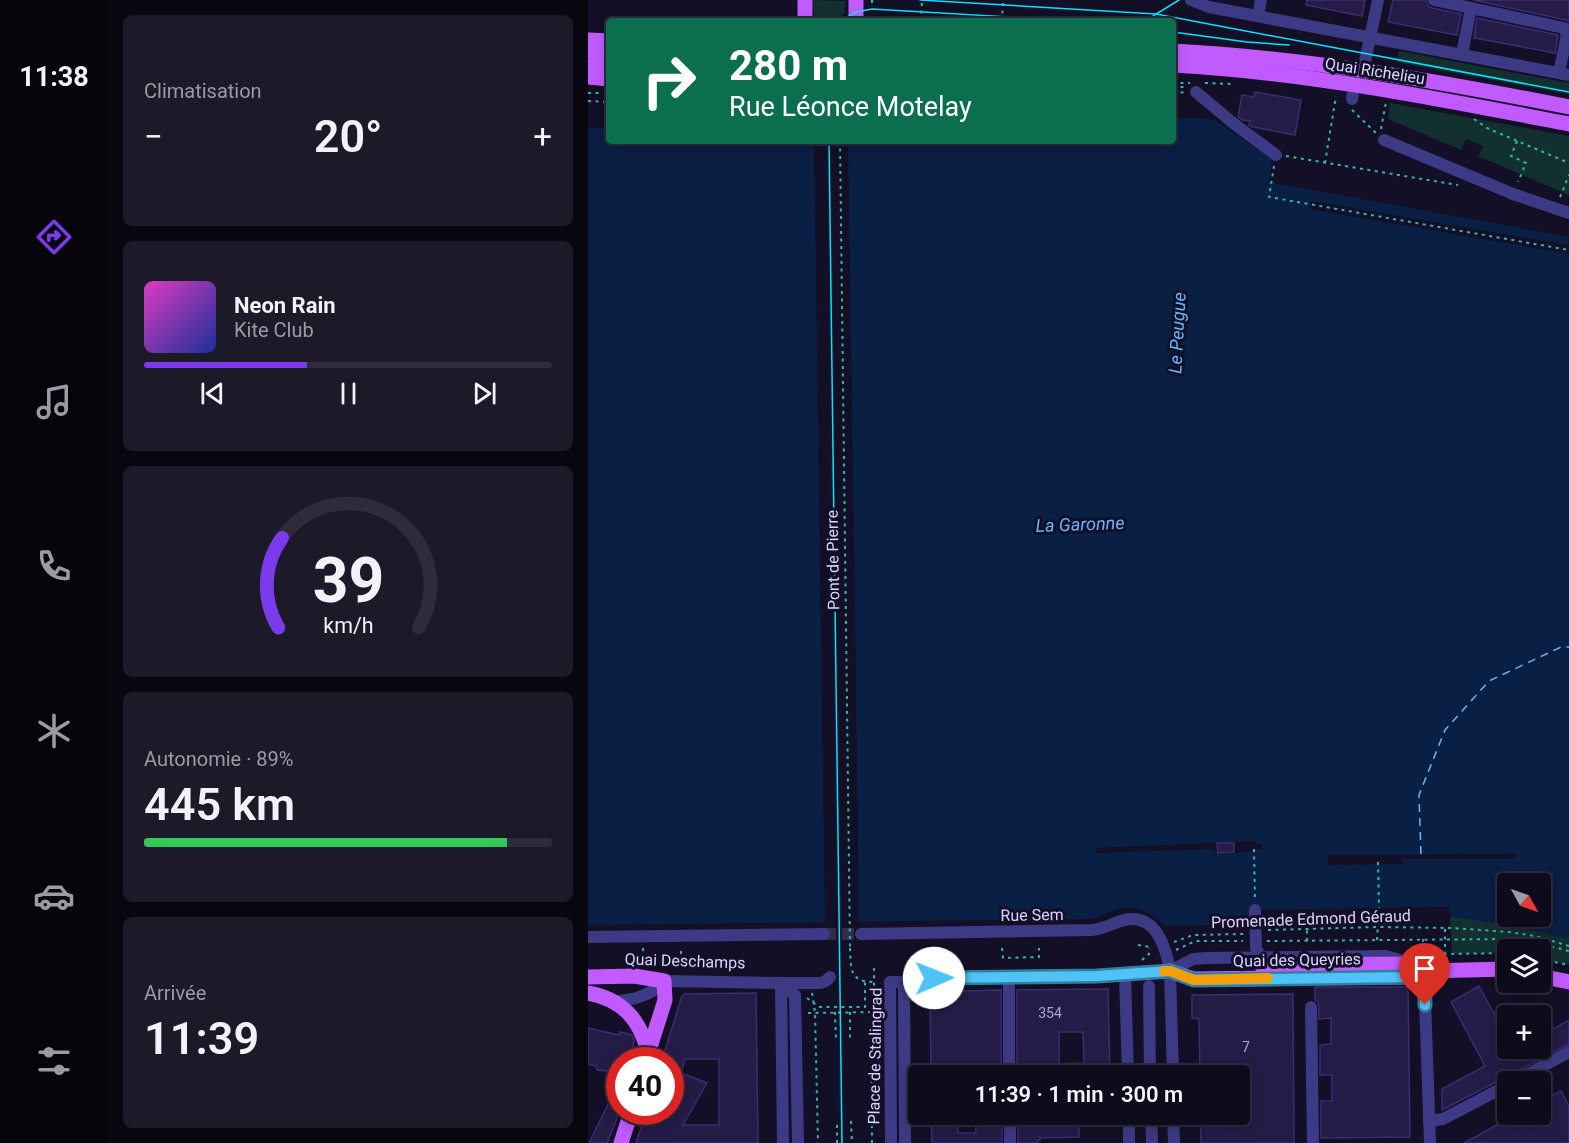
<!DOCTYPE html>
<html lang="fr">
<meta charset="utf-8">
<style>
:root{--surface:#0e0b1c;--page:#1c1929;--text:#f1f3f6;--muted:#9b9ba3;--line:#2e2b3b;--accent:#7c3aed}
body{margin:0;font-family:Roboto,sans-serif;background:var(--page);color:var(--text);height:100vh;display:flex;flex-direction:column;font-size:22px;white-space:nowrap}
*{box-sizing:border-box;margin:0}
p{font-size:20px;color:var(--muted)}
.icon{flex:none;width:33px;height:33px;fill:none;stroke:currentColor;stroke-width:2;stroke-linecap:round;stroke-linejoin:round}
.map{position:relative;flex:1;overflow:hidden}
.side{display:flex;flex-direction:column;gap:15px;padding:15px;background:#08060f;width:480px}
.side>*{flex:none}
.top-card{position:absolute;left:18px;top:18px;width:570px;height:126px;border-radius:6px;box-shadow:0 3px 15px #0003,0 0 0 2px var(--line);background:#0b6e4f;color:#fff;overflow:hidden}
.needle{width:39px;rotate:130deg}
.controls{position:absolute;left:909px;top:873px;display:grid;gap:12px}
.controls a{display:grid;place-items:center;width:54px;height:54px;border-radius:6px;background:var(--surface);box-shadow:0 3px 15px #0003,0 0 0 2px var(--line);font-size:30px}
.speed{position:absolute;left:18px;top:1047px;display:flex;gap:12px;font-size:30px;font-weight:700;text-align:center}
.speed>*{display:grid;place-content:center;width:78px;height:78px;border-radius:50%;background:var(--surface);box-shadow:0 3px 15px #0003,0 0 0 2px var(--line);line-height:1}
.speed .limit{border:9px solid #d22;background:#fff;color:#111}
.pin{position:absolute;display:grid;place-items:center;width:51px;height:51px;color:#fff;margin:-62px -26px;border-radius:50% 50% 50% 0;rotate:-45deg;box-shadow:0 0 6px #0007}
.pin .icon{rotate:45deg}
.me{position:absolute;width:66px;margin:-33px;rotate:89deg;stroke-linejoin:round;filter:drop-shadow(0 0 4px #0008)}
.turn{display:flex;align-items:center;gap:21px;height:126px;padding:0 24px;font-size:27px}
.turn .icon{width:78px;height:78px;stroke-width:2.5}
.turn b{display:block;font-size:42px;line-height:51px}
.big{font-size:45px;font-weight:600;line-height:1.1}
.side .tile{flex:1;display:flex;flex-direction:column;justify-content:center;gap:9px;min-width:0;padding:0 21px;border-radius:9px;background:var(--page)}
.side .dial{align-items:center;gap:0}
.dial svg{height:156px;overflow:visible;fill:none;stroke:var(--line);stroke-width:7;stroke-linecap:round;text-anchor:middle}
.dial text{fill:var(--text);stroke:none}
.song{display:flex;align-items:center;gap:18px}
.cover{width:72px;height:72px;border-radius:9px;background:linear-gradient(135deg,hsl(310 70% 55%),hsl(230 70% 35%))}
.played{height:6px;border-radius:3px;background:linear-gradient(90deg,var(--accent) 40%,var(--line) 40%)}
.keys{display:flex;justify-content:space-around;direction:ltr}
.heat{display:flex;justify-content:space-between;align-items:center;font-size:33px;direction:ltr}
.charge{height:9px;border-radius:4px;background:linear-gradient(90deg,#34c759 89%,var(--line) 0)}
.trip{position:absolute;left:320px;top:1065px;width:342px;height:60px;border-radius:6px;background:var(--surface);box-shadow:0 3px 15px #0003,0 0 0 2px var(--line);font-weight:600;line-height:60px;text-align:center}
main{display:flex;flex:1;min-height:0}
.menu{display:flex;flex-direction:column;width:108px;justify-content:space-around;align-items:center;background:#06040b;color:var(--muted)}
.menu .icon{width:42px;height:42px}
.menu .active{color:var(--accent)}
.menu b{font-size:27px;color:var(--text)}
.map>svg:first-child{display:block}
.green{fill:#12302f}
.water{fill:#0a1f44;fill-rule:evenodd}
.pier{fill:#130f26}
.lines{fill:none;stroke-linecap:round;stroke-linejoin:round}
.ferry{stroke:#62b6ff;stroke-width:1.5;stroke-dasharray:8 6;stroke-linecap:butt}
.building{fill:#241b47;stroke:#3b2d73;stroke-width:1.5;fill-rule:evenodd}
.minor-tunnel{stroke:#312d47;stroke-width:12;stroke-dasharray:12 6;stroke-linecap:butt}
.path{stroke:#2fb8b0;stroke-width:2;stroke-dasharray:3 4.5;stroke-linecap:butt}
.minor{stroke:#3d3a85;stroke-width:12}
.major{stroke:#c25bff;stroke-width:15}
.tram{stroke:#00e5ff;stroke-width:1.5}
.path-bridge{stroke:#2fb8b0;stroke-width:2;stroke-dasharray:3 4.5;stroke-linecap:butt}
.route-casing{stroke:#337fa1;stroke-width:15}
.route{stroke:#4fc3f7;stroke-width:10}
.slow{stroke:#f59e0b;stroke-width:10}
.labels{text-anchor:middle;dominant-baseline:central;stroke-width:6;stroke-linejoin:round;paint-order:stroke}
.number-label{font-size:14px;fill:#aca6d1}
.street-label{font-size:16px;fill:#d9d4ff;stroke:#130f26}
.water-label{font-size:18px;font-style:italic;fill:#62b6ff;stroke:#130f26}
</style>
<main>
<nav class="menu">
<b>11:38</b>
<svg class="icon active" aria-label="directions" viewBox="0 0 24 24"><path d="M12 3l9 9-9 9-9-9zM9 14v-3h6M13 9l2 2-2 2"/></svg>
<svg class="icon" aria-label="music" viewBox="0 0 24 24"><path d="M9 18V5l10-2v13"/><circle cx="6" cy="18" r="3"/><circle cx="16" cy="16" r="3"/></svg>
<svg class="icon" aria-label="phone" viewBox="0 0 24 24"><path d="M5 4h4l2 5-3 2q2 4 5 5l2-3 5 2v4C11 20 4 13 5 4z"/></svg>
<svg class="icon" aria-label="climate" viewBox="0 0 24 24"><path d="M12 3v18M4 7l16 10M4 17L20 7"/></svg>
<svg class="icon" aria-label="car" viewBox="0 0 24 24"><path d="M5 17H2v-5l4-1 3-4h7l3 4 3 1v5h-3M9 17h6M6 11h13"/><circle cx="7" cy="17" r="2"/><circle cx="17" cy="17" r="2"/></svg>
<svg class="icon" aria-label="filters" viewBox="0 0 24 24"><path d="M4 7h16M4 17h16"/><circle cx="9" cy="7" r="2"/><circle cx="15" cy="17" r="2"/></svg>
</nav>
<section class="side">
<div class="tile"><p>Climatisation</p>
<div class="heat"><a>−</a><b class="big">20°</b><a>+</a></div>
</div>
<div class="tile">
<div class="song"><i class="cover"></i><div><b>Neon Rain</b><p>Kite Club</p></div></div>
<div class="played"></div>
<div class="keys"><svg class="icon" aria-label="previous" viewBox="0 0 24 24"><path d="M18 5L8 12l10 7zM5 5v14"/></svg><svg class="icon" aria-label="pause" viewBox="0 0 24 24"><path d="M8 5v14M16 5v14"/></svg><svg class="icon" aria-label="next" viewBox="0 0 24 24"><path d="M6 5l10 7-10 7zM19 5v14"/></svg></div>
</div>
<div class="tile dial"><svg viewBox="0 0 100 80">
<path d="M14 69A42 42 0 1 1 86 69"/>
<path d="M14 69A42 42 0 0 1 16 23" stroke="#7c3aed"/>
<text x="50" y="56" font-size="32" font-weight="700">39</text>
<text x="50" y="72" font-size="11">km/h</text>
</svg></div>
<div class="tile"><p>Autonomie · 89%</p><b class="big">445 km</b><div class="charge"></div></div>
<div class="tile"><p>Arrivée</p><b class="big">11:39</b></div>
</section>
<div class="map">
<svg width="981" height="1143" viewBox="0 0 981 1143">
<rect width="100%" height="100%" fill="#130f26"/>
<g class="green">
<path d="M225 0 257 1V13L247 21H226Z"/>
<path d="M811 51 981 83V94L809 62Z"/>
<path d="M802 103 981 136V195L890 156 895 146 878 139 873 150 800 119Z"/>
<path d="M862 916 925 926 981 938V965L953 959 952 950H920L919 953 864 954Z"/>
</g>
<path class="water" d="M585 118H609L627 120 684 159 681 182 981 237V938L925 926 862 916 861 907 664 910 663 924 577 926C561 911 547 903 525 911 517 913 511 917 503 919L0 925V128H21V141H585ZM920 884H952V916H920Z"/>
<g class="pier">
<path d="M226 141H260L267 607 271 925 237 926Z"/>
<path d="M723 201 981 245V254L721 209Z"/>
<path d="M668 841V844H674V849H665L664 852H650L649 853 629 854 625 849 508 853V848Z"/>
<path d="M928 854 929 855 925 859H815V864L740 865V855Z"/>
</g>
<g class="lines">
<path class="ferry" d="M833 854 831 795 857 730 901 681 973 647H981"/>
</g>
<g class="building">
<path d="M719 0H777L774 16 718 5Z"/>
<path d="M805 0H838L840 6 844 8 873 14 869 35 800 22Z"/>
<path d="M885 0H981V22L978 20Z"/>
<path d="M889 18 970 35 967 53 886 38Z"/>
<path d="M667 92 713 100 707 135 665 127 661 125 662 121 654 120 650 117 654 95 666 97Z"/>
<path d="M629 843H646V852L630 853Z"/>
<path d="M891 986 920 1039V1048H952V1036L981 1020V1044L854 1110V1089L897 1066 863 1002Z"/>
<path d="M727 987H820L822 1137 733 1138V1101H744V1075H732V1045L743 1044V1018L731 1019V1007L730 1002 727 1000Z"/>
<path d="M520 989 522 1076H429V990ZM471 1032H495L496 1063 471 1064Z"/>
<path d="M413 990V1076H343L342 992Z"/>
<path d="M168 993 170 1143H48L58 1112H82V1060H74L94 996 97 994ZM97 1059H131V1125H95L119 1083 93 1073Z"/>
<path d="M705 994 706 1143H613L612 1114H651V1076H612L611 1019 604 1018V995Z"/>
<path d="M0 1028 31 1035 32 1032 44 1035 46 1041 42 1060H32V1067L17 1086 19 1071 9 1070 8 1066 0 1064Z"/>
<path d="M32 1080V1108L28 1121 19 1143H1Z"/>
<path d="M973 1091 981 1106V1143H876L929 1114H952V1102Z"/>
<path d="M343 1114H369L370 1133H388L387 1114H414V1143H344Z"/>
<path d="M430 1114H491V1137L452 1138V1140L450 1141V1143H430Z"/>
</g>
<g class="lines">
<path class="minor-tunnel" d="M236 934H273"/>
<g class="path">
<path d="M284 0V6"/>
<path d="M284 21V20"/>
<path d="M333 21 334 0"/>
<path d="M414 21 415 0"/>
<path d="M585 83H602"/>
<path d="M617 83 644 84"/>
<path d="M585 87H598"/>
<path d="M0 93H15"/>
<path d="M585 93 598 92"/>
<path d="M0 101 21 102"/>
<path d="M764 110 788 133"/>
<path d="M886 119 899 128 981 163"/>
<path d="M793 129 798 102"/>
<path d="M929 141 923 156 938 163 930 182"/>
<path d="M698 156 870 185"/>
<path d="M737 163 748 96"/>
<path d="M686 166 681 197 981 250"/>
<path d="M972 197 981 175"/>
<path d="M666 849 667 900"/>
<path d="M857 929V957"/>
<path d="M680 930 790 927 863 928 921 932 947 936 981 946"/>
<path d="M835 939 836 957"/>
<path d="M789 940 791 908 790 861"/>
<path d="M679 941 920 939 946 942 981 951"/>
<path d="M719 941V929"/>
<path d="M586 942 605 935 656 934"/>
<path d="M550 945 562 947"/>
<path d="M55 948V962H93V951"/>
<path d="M262 948C263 970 261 982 287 982"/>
<path d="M414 948 415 958 451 957V948"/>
<path d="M588 950 607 941H655"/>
<path d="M841 957 857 954 920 953"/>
<path d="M952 959 981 965"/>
<path d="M554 960 561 954 562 948"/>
<path d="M224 993 227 1012 230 1143"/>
<path d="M219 998 231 1007H277V982"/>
<path d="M247 1012 248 1041"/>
<path d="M262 1012V1041"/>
<path d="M220 1013 292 1012"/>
<path d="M263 1121 264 1143"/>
<path d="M249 1143V1121"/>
<path d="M284 1143 283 1012 286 988V968"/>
</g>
<g class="minor">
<path d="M603 0 621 7 981 75"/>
<path d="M846 0 976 28 979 34H981"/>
<path d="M670 16 673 0"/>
<path d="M874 54 883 8"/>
<path d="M775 71 790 0"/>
<path d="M971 73 979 34"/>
<path d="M608 92 645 123 688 155"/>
<path d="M764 99 766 86"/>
<path d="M796 140 925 194 981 213"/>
<path d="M667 910 668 948 671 954V958"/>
<path d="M273 934 504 930C516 929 525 923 536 920 568 913 578 947 582 971L585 1076"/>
<path d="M0 937 236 934"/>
<path d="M836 971 842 1143"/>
<path d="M537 974 540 1076"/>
<path d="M421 977V1076"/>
<path d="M316 982 317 1143"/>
<path d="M193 983 207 995 210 1143"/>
<path d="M193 983 195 1143"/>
<path d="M561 986 562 1076"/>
<path d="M26 1001C44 1001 64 995 76 981L193 983H233L238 981 242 977"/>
<path d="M723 1007 725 1143"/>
<path d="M925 1082 981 1052"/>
<path d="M422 1114V1143"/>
<path d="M541 1114V1143"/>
<path d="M563 1114 564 1143"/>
<path d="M585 1114 586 1143"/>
<path d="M841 1121 855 1119 920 1085"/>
<path d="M303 1143 302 982H316L320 978 509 976 582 971 605 959 619 958 798 956 815 961"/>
</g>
<g class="major">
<path d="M217 0V21"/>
<path d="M268 21V0"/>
<path d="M0 40 21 41"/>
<path d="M0 51 21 53"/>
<path d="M585 51C718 58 850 81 981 107"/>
<path d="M585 65C718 72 851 99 981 124"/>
<path d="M0 66H21"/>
<path d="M0 77 21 79"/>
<path d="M675 969 689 968 701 965 823 964 836 971"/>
<path d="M582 971 606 979 768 977H822L836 971 920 969"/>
<path d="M952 976 981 982"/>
<path d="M0 977 46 976 76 981 77 1000 58 1060"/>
<path d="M0 993C34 999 52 1019 60 1052"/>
<path d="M33 1143 43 1112"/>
</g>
<g class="tram">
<path d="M332 0 568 14 981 92"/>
<path d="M565 16 591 0"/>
<path d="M252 21 268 12 284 9 493 21"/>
<path d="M585 32 659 42 701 45"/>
<path d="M241 141 254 1143"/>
</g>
<path class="path-bridge" d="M252 141 262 948"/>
</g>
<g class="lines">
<g class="route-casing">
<path id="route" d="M346 978 509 976 582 971 606 980 822 977 836 971 837 1005"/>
</g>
<use href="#route" class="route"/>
<path class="slow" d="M576 971H582L606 980 680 978"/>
</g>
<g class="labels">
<g class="number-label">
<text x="462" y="1013">354</text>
<text x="658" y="1047">7</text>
</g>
<g class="street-label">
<text transform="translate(787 71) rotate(9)">Quai Richelieu</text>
<text transform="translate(245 560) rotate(-91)">Pont de Pierre</text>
<text transform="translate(444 915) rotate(-1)">Rue Sem</text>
<text transform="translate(723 919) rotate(-2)">Promenade Edmond Géraud</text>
<text transform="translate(709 960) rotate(-1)">Quai des Queyries</text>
<text transform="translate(97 961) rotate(2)">Quai Deschamps</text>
<text transform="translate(287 1056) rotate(-89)">Place de Stalingrad</text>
</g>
<g class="water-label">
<text transform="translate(589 333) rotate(-87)">Le Peugue</text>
<text transform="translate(492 524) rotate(-2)">La Garonne</text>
</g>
</g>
</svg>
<div class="controls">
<a><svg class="needle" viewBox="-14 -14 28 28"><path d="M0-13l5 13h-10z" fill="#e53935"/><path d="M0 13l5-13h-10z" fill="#9b9ba3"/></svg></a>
<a><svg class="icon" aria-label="layers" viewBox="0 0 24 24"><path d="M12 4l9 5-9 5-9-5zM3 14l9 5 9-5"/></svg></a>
<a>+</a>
<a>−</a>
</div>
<div class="speed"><div class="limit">40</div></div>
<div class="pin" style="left:837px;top:1005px;background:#d93025"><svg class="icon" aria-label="arrive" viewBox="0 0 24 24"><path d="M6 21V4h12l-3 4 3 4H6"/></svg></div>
<svg class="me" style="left:346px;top:978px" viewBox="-20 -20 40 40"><circle r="19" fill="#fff"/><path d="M0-13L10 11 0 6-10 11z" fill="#4fc3f7"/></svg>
<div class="trip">11:39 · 1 min · 300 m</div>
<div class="top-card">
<div class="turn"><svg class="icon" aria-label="right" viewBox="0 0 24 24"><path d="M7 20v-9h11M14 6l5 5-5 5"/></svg><div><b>280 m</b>Rue Léonce Motelay</div></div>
</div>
</div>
</main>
